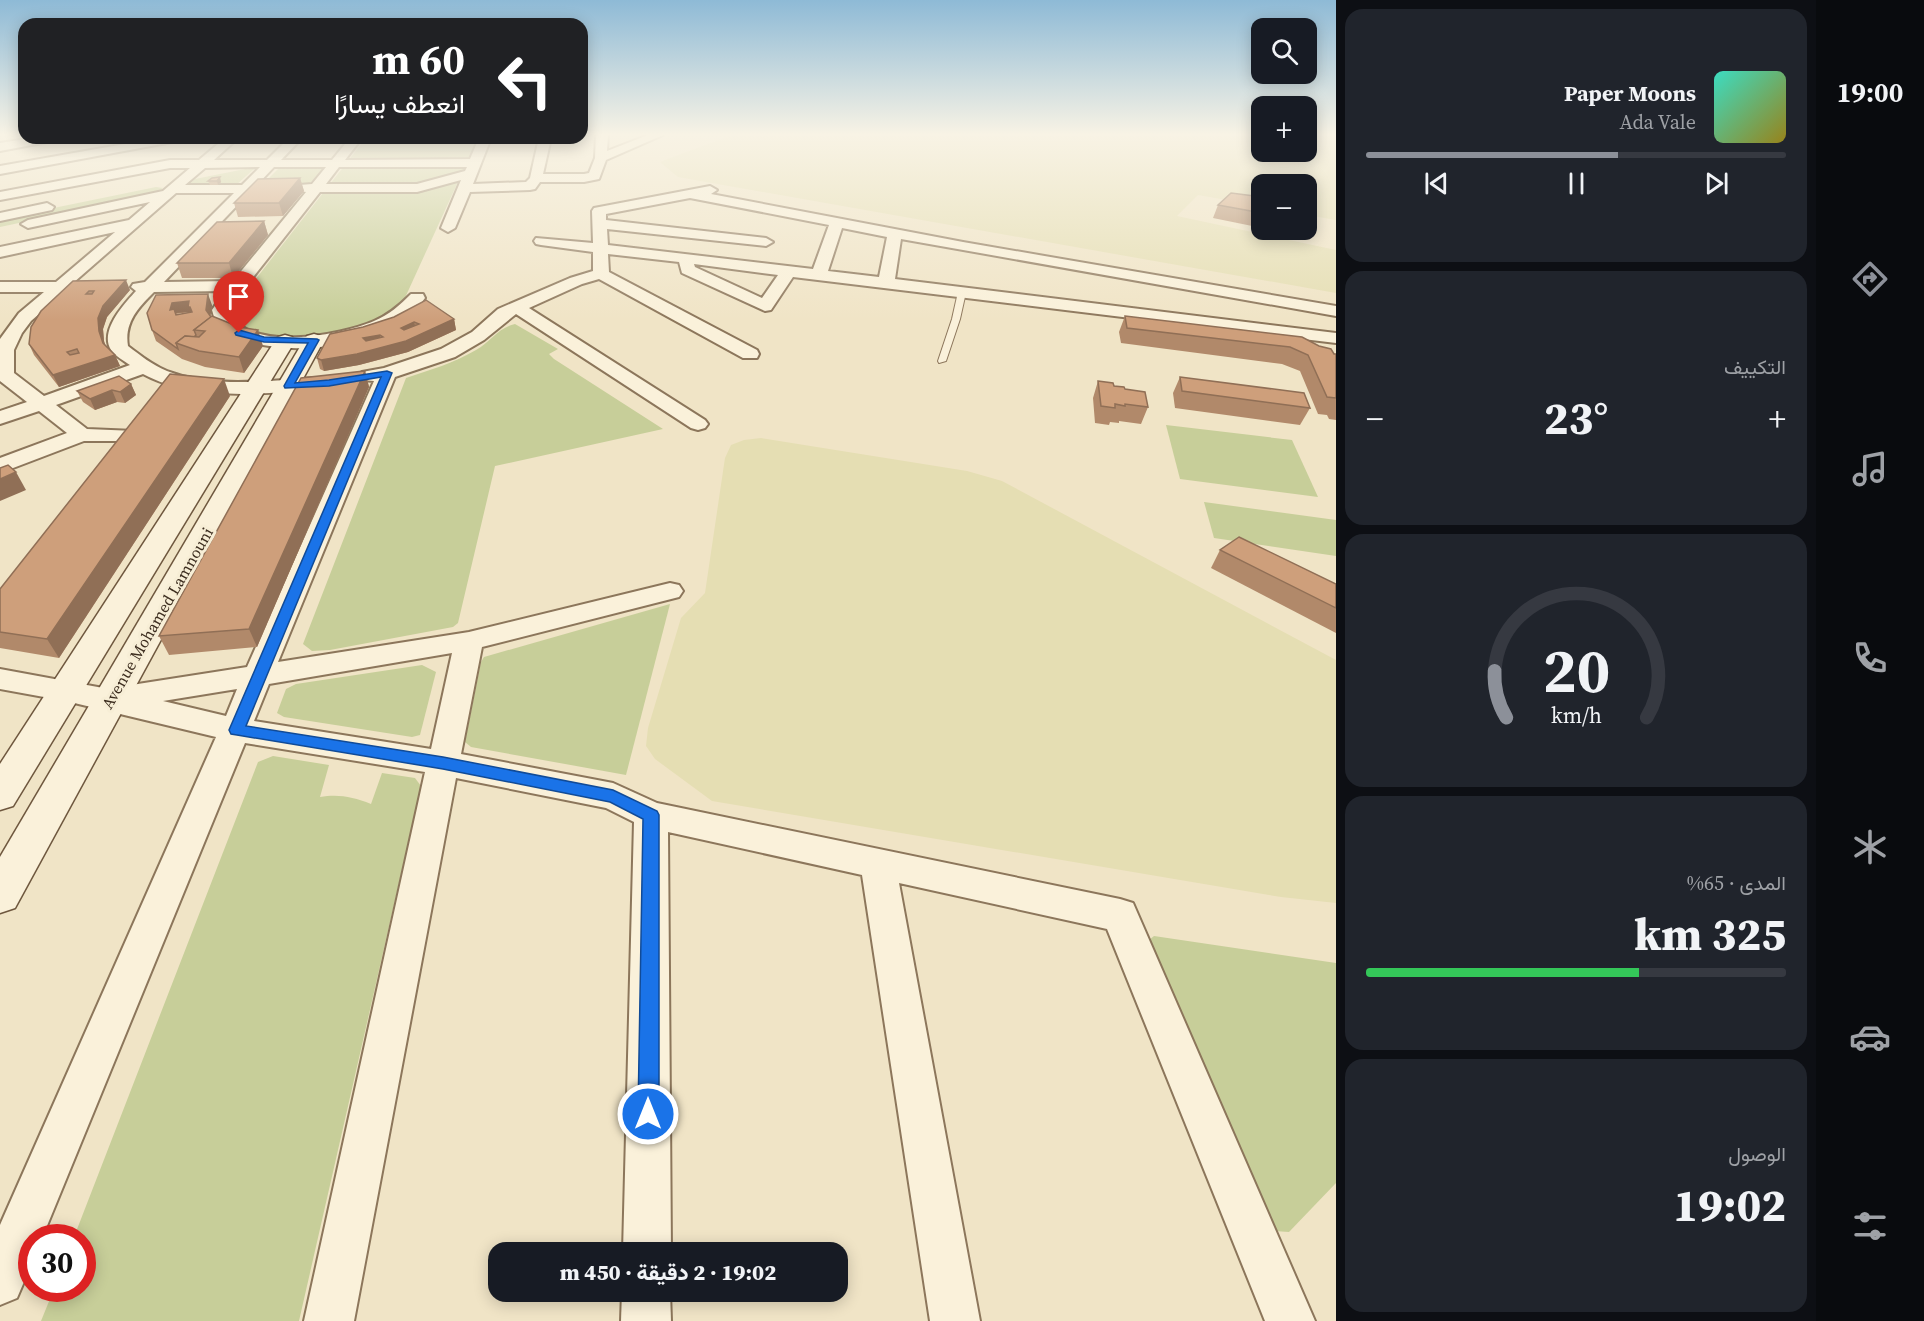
<!DOCTYPE html>
<html lang="ar">
<meta charset="utf-8">
<style>
:root{--surface:#171b24;--page:#20242c;--text:#f1f3f6;--muted:#9ea1a6;--line:#363941;--accent:#8c9099}
body{margin:0;font-family:"Source Serif 4",Vazirmatn,serif;background:var(--page);color:var(--text);direction:rtl;height:100vh;display:flex;flex-direction:column;font-size:22px;white-space:nowrap}
*{box-sizing:border-box;margin:0}
p{font-size:20px;color:var(--muted)}
.icon{flex:none;width:33px;height:33px;fill:none;stroke:currentColor;stroke-width:2;stroke-linecap:round;stroke-linejoin:round}
.map{position:relative;flex:1;overflow:hidden;direction:ltr}
.details{display:flex;flex-direction:column;gap:9px;padding:9px;background:#0d0f14;width:480px}
.details>*{flex:none}
.guide{position:absolute;left:18px;top:18px;width:570px;height:126px;border-radius:18px;box-shadow:0 3px 15px #0003;direction:rtl;background:#202124;color:#fff;overflow:hidden}
.tools{position:absolute;left:1251px;top:18px;display:grid;gap:12px}
.tools a{display:grid;place-items:center;width:66px;height:66px;border-radius:12px;background:var(--surface);box-shadow:0 3px 15px #0003;font-size:30px}
.speed{position:absolute;left:18px;top:1224px;display:flex;gap:12px;font-size:30px;font-weight:700;text-align:center}
.speed>*{display:grid;place-content:center;width:78px;height:78px;border-radius:50%;background:var(--surface);box-shadow:0 3px 15px #0003;line-height:1}
.speed .limit{border:9px solid #d22;background:#fff;color:#111}
.pin{position:absolute;display:grid;place-items:center;width:51px;height:51px;color:#fff;margin:-62px -26px;border-radius:50% 50% 50% 0;rotate:-45deg;box-shadow:0 0 6px #0007}
.pin .icon{rotate:45deg}
.me{position:absolute;width:66px;margin:-33px;rotate:0deg;stroke-linejoin:round;filter:drop-shadow(0 0 4px #0008)}
.turn{display:flex;align-items:center;gap:21px;height:126px;padding:0 24px;font-size:27px}
.turn .icon{width:78px;height:78px;stroke-width:2.5}
.turn b{display:block;font-size:42px;line-height:51px}
.big{font-size:45px;font-weight:800;line-height:1.1}
.details .card{flex:1;display:flex;flex-direction:column;justify-content:center;gap:9px;min-width:0;padding:0 21px;border-radius:18px;background:var(--page)}
.details .dial{align-items:center;gap:0}
.dial svg{height:156px;overflow:visible;fill:none;stroke:var(--line);stroke-width:7;stroke-linecap:round;text-anchor:middle}
.dial text{fill:var(--text);stroke:none}
.song{display:flex;align-items:center;gap:18px}
.cover{width:72px;height:72px;border-radius:9px;background:linear-gradient(135deg,hsl(170 70% 55%),hsl(50 70% 35%))}
.played{height:6px;border-radius:3px;background:linear-gradient(90deg,var(--accent) 60%,var(--line) 60%)}
.keys{display:flex;justify-content:space-around;direction:ltr}
.heat{display:flex;justify-content:space-between;align-items:center;font-size:33px;direction:ltr}
.charge{height:9px;border-radius:4px;background:linear-gradient(90deg,#34c759 65%,var(--line) 0)}
.trip{position:absolute;left:488px;top:1242px;width:360px;height:60px;border-radius:18px;background:var(--surface);box-shadow:0 3px 15px #0003;font-weight:800;line-height:60px;text-align:center;direction:rtl}
main{display:flex;flex:1;min-height:0}
.dock{display:flex;flex-direction:column;width:108px;justify-content:space-around;align-items:center;background:#090b0e;color:var(--muted)}
.dock .icon{width:42px;height:42px}
.dock .selected{color:var(--accent)}
.dock b{font-size:27px;color:var(--text)}
.map>svg:first-child{display:block}
.farmland{fill:#e5deb3}
.green{fill:#c7ce99}
.lines{fill:none;stroke-linecap:round;stroke-linejoin:round}
.lane-casing{stroke:#8c765b;stroke-width:2}
.street-casing{stroke:#8c765b;stroke-width:4}
.secondary-casing{stroke:#6e573e;stroke-width:3}
.lane{fill:#faf1da;fill-rule:evenodd}
.street{fill:#faf1da;fill-rule:evenodd}
.secondary{fill:#faf1da;fill-rule:evenodd}
.wall{fill:#b1896a;fill-rule:evenodd}
.shaded-wall{fill:#906f56}
.building{fill:#ce9f7b;stroke:#906f56;stroke-width:1.5;fill-rule:evenodd}
.route{fill:#1a73e8;stroke:#114b97;stroke-width:1.5}
.labels{text-anchor:middle;dominant-baseline:central;stroke-width:6;stroke-linejoin:round;paint-order:stroke}
.street-label{font-size:16px;fill:#3c2d1f;stroke:#f7eed6}
</style>
<main>
<nav class="dock">
<b>19:00</b>
<svg class="icon selected" aria-label="directions" viewBox="0 0 24 24"><path d="M12 3l9 9-9 9-9-9zM9 14v-3h6M13 9l2 2-2 2"/></svg>
<svg class="icon" aria-label="music" viewBox="0 0 24 24"><path d="M9 18V5l10-2v13"/><circle cx="6" cy="18" r="3"/><circle cx="16" cy="16" r="3"/></svg>
<svg class="icon" aria-label="phone" viewBox="0 0 24 24"><path d="M5 4h4l2 5-3 2q2 4 5 5l2-3 5 2v4C11 20 4 13 5 4z"/></svg>
<svg class="icon" aria-label="climate" viewBox="0 0 24 24"><path d="M12 3v18M4 7l16 10M4 17L20 7"/></svg>
<svg class="icon" aria-label="car" viewBox="0 0 24 24"><path d="M5 17H2v-5l4-1 3-4h7l3 4 3 1v5h-3M9 17h6M6 11h13"/><circle cx="7" cy="17" r="2"/><circle cx="17" cy="17" r="2"/></svg>
<svg class="icon" aria-label="filters" viewBox="0 0 24 24"><path d="M4 7h16M4 17h16"/><circle cx="9" cy="7" r="2"/><circle cx="15" cy="17" r="2"/></svg>
</nav>
<section class="details">
<div class="card">
<div class="song"><i class="cover"></i><div><b>Paper Moons</b><p>Ada Vale</p></div></div>
<div class="played"></div>
<div class="keys"><svg class="icon" aria-label="previous" viewBox="0 0 24 24"><path d="M18 5L8 12l10 7zM5 5v14"/></svg><svg class="icon" aria-label="pause" viewBox="0 0 24 24"><path d="M8 5v14M16 5v14"/></svg><svg class="icon" aria-label="next" viewBox="0 0 24 24"><path d="M6 5l10 7-10 7zM19 5v14"/></svg></div>
</div>
<div class="card"><p>التكييف</p>
<div class="heat"><a>−</a><b class="big">23°</b><a>+</a></div>
</div>
<div class="card dial"><svg viewBox="0 0 100 80">
<path d="M14 69A42 42 0 1 1 86 69"/>
<path d="M14 69A42 42 0 0 1 8 45" stroke="#8c9099"/>
<text x="50" y="56" font-size="32" font-weight="700">20</text>
<text x="50" y="72" font-size="11">km/h</text>
</svg></div>
<div class="card"><p>المدى · 65%</p><b class="big">325 km</b><div class="charge"></div></div>
<div class="card"><p>الوصول</p><b class="big">19:02</b></div>
</section>
<div class="map">
<svg width="1336" height="1321" viewBox="0 0 1336 1321">
<rect width="100%" height="100%" fill="#f0e4c6"/>
<g class="farmland">
<path d="M732 135H1261L1262 152H1306L1307 135H1336V220L1307 215 1306 184H1262L1261 206 1198 195 1177 216 1336 250V293L678 177 660 162Z"/>
<path d="M761 438 967 471 1002 481 1336 660V903L1281 897 712 801 655 759 646 746 648 728 681 618 705 593 725 458 731 445 744 440Z"/>
</g>
<g class="green">
<path d="M366 138H478L404 300C372 339 274 352 234 319L233 308Z"/>
<path d="M280 167H322L324 168 308 185 263 184Z"/>
<path d="M250 168 254 169 236 185 187 186 195 179Z"/>
<path d="M156 187 163 188 151 195 0 227V219Z"/>
<path d="M515 324 558 349 549 354 554 359 663 429 495 466 458 623 453 627 330 650 312 651 303 644 406 378C430 370 454 363 476 350 490 342 499 327 515 324Z"/>
<path d="M1166 425 1292 440 1318 497 1180 479Z"/>
<path d="M1204 502 1336 520V556L1214 538Z"/>
<path d="M670 604 626 775 471 747 465 742 481 662 484 657Z"/>
<path d="M422 665 436 672 420 735 412 737 284 717 277 713 286 689 296 684Z"/>
<path d="M273 756 329 765 320 797C339 794 353 797 371 804L382 773 415 778 421 786 299 1321H41L54 1289 82 1288V1238L74 1237 258 762Z"/>
<path d="M1154 936 1336 963V1183L1289 1232 1274 1231 1149 940Z"/>
</g>
<g class="lines">
<g class="lane-casing">
<path id="lane" d="M962 290 966 292 960 319 946 361 939 363 938 361 952 319 958 292Z"/>
</g>
<g class="street-casing">
<g id="street">
<path d="M596 135H608L607 151 648 135H663L606 160 599 179 584 182H540L535 189 530 190 470 192 455 228 448 232 441 228 461 180 417 192H320L236 299 230 310C244 354 342 335 374 321 389 315 400 305 411 294H423L425 298C392 345 299 358 247 341 237 338 227 335 219 327 215 323 214 316 212 310L225 291 154 292C139 307 124 322 128 346 140 355 152 365 167 371 212 388 267 381 314 378L321 380 324 384 321 388 314 390C259 394 193 401 143 374L56 405 87 429 135 431 138 436 135 441H84L0 473V458L67 433 39 411 0 424V411L27 402 0 381V339L19 313 44 292H0V282H56L115 232 0 257V247L129 220 150 202 28 228 21 224 28 220 163 191 190 168H170L0 200V192L170 160H199L225 138H238L214 160H267L289 138H302L281 160H332L350 138H362L345 160 470 159 479 138H491L473 184 526 182 530 178 539 138H551L543 174H584L589 173 595 158ZM260 167 242 185H185L205 168ZM274 167H326L312 184 299 185 297 188 299 191 306 192 233 281 164 282 249 193 262 192 264 189 257 185ZM339 167H467L465 171 417 184H326ZM176 193H234L145 282 133 284 131 287 136 291C124 304 99 331 111 350 115 356 124 361 130 365L44 396 14 373V350L22 333 31 321 64 292 74 290 76 287 73 283Z"/>
<path d="M32 138H59L53 141 0 151V143Z"/>
<path d="M159 138H184L178 141 0 174V166Z"/>
<path d="M710 186 717 190 711 194 963 242 1336 306V316L901 239 895 279 1336 333V343L793 277 771 310 765 311 682 273 679 262 608 254 609 272 757 350 759 354 757 358H743L599 279 582 284 529 308 705 420 708 424 705 428 698 430 691 428 516 314 484 340 455 357 395 377 278 662 469 632 670 583 679 585 683 591 679 597 482 647 461 754 613 783 657 803 1120 899 1133 903 1315 1321H1265L1107 929 899 883 980 1321H930L862 875 668 832 671 1252H623L634 822 606 808 456 778 354 1321H304L425 772 245 743 42 1238H32V1263L17 1298 0 1305V1225L216 737 66 701 0 689V669L114 690 125 686 247 667 374 381 362 380 359 376 362 372 384 368 441 349 472 332 498 309 570 278 593 271V252L541 245 536 244 534 241 536 238 593 243 592 211 594 208ZM690 198 829 225 813 269 608 245 607 229 766 246 773 242 766 238 606 220V214ZM842 228 887 237 879 277 828 271ZM694 264 778 275 762 298 695 267ZM452 653 431 749 254 721 269 684ZM237 689 226 716 163 701Z"/>
<path d="M47 203 54 207 52 210 0 221V213Z"/>
<path d="M622 1292H670L671 1321H621Z"/>
</g>
</g>
<g class="secondary-casing">
<g id="secondary">
<path d="M314 334 321 336 324 340 15 908 0 913V857L304 340 307 336Z"/>
<path d="M285 335 292 337 295 341 13 806 0 810V764L275 341 278 337Z"/>
</g>
</g>
<use href="#lane" class="lane"/>
<use href="#street" class="street"/>
<use href="#secondary" class="secondary"/>
</g>
<g class="wall">
<path d="M212 178 221 182 218 185H210L208 181Z"/>
<path d="M300 178 304 191 283 216 238 217 234 203Z"/>
<path d="M1262 197V228L1213 218 1218 205Z"/>
<path d="M264 221 268 235 233 278H182L177 263Z"/>
<path d="M1268 230H1281L1279 232Z"/>
<path d="M73 281 130 290 107 317 103 329 104 341 105 345 115 355 120 366 59 387 34 355 29 344Z"/>
<path d="M212 305 210 316 263 346 244 373 205 367 182 359 156 341 152 330 147 313ZM189 312 176 315V314Z"/>
<path d="M1125 316 1336 354V420L1329 419 1327 415 1318 414 1300 371 1282 364 1121 343 1119 332Z"/>
<path d="M394 317 454 319 456 330 408 352 359 365 324 371 320 369 317 358 363 327Z"/>
<path d="M365 371 369 387 257 647 169 655 159 636Z"/>
<path d="M1180 377 1310 408 1300 425 1175 408 1173 393Z"/>
<path d="M1098 381 1125 389 1148 407 1141 424 1119 421V423L1110 422 1109 425 1095 423 1093 398Z"/>
<path d="M131 384 136 395 125 403 117 402 95 410 83 402 77 391Z"/>
<path d="M230 396 59 658 0 648V589Z"/>
<path d="M1220 550 1336 584V633L1211 568Z"/>
</g>
<g class="shaded-wall">
<path d="M220 177 221 182 218 185 217 181Z"/>
<path d="M300 178 304 191 283 216 279 203Z"/>
<path d="M264 221 268 235 233 278 229 263Z"/>
<path d="M126 280 130 290 107 317 103 329 104 341 108 354 99 331 98 318 103 306Z"/>
<path d="M208 294 212 305 210 320 206 310Z"/>
<path d="M189 301 192 312 191 318 189 312 176 313 170 310 172 303Z"/>
<path d="M454 319 456 330 408 352 359 365 324 371 321 360Z"/>
<path d="M414 322 417 332 403 339 401 328Z"/>
<path d="M258 330 263 346 244 373 239 357Z"/>
<path d="M380 335 382 346 366 349 363 338Z"/>
<path d="M115 355 120 366 59 387 53 375Z"/>
<path d="M365 371 369 387 257 647 249 629Z"/>
<path d="M224 379 230 396 59 658 47 639Z"/>
<path d="M131 384 136 395 125 403 120 392Z"/>
<path d="M112 390 117 402 95 410 90 399Z"/>
<path d="M16 472 26 490 0 501V479Z"/>
</g>
<g class="building">
<path d="M220 177 217 181H208L212 178Z"/>
<path d="M300 178 279 203H234L258 179Z"/>
<path d="M1231 193 1262 197V213L1218 205Z"/>
<path d="M264 221 229 263H177L217 222Z"/>
<path d="M126 280 103 306 98 318 99 331 103 343 115 355 53 375 29 344 31 327 41 311 73 281ZM89 291H94L92 294H86ZM77 349 79 353 70 355 67 352Z"/>
<path d="M208 294 206 310 211 317 194 330 196 335 194 337 185 336 176 343 178 349 152 330 147 313 156 295ZM189 301 188 307H190L192 312 176 315 174 309 170 310 172 303Z"/>
<path d="M426 300 454 319 406 341 357 354 321 360 317 358 330 334 363 327 394 317ZM414 322 419 324 404 330 401 328ZM380 335 383 337 366 341 363 338Z"/>
<path d="M212 316 239 327 258 330 239 357 199 351 176 343 185 336 199 337 205 331 194 330Z"/>
<path d="M1125 316 1302 337 1319 346 1331 349 1334 354H1336V398L1327 397 1308 355 1290 347 1127 328Z"/>
<path d="M365 371 249 629 159 636 301 378Z"/>
<path d="M170 374 224 379 47 639 0 632V589Z"/>
<path d="M119 376 131 384 120 392 112 390 90 399 77 391Z"/>
<path d="M1180 377 1304 393 1310 408 1182 391Z"/>
<path d="M1098 381 1113 383 1114 386 1124 387 1125 389 1145 392 1148 407 1125 404V406L1115 404V408L1101 406Z"/>
<path d="M8 465 16 472 0 479V468Z"/>
<path d="M1239 537 1336 584V608L1220 550Z"/>
</g>
<linearGradient id="sky" x2="0" y2="1"><stop stop-color="#8ebad6"/><stop offset="0.42" stop-color="#f8f3e5"/><stop offset="1" stop-color="#f8f3e5" stop-opacity="0"/></linearGradient>
<rect width="1336" height="320" fill="url(#sky)"/>
<path class="route" d="M239 330 264 337 317 339 319 340 295 383 329 380 387 371 392 373 246 726 443 757 613 790 657 811 659 815V1114L655 1122 648 1125 641 1122 638 1114 643 819 610 802 443 769 237 735 231 734 229 730 381 377 329 386 285 388 284 386 308 343 264 342 236 335 235 333Z"/>
<g class="labels">
<g class="street-label">
<text transform="translate(157 618) rotate(-60)">Avenue Mohamed Lamnouni</text>
</g>
</g>
</svg>
<div class="tools">
<a><svg class="icon" aria-label="search" viewBox="0 0 24 24"><circle cx="10" cy="10" r="6"/><path d="M15 15l6 6"/></svg></a>
<a>+</a>
<a>−</a>
</div>
<div class="speed"><div class="limit">30</div></div>
<div class="pin" style="left:239px;top:333px;background:#d93025"><svg class="icon" aria-label="arrive" viewBox="0 0 24 24"><path d="M6 21V4h12l-3 4 3 4H6"/></svg></div>
<svg class="me" style="left:648px;top:1114px" viewBox="-20 -20 40 40"><circle r="17" fill="#1a73e8" stroke="#fff" stroke-width="3"/><path d="M0-11L8 9 0 5-8 9z" fill="#fff"/></svg>
<div class="trip">19:02 · 2 دقيقة · 450 m</div>
<div class="guide">
<div class="turn"><svg class="icon" aria-label="left" viewBox="0 0 24 24"><path d="M17 20v-9H6M10 6l-5 5 5 5"/></svg><div><b>60 m</b>انعطف يسارًا</div></div>
</div>
</div>
</main>
